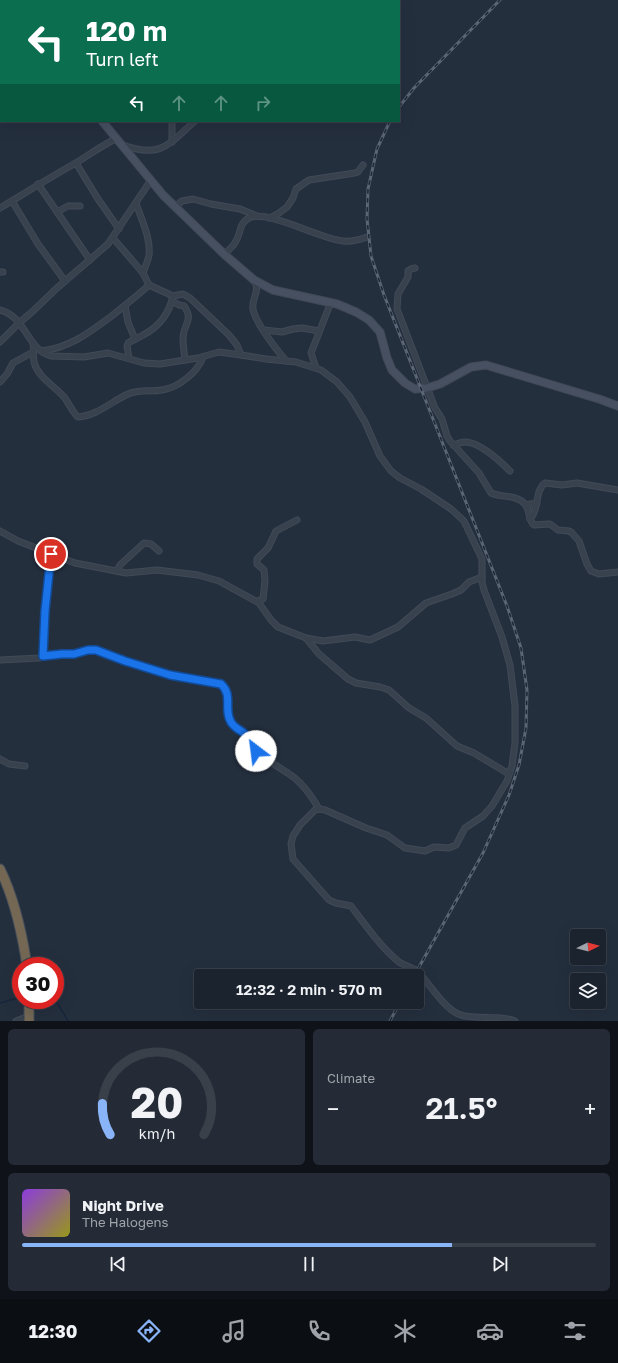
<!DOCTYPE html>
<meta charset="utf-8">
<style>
:root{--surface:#1b232e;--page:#242b36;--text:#f1f3f6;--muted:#a0a4aa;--line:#39404a;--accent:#8ab4f8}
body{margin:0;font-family:"Golos Text",sans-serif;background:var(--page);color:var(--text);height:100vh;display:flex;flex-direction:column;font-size:15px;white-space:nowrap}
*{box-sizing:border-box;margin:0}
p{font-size:13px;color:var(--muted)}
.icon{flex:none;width:22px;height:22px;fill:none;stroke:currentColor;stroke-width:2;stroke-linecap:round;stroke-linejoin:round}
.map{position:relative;height:1021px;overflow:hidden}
.panel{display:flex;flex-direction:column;gap:8px;padding:8px;background:#0f1319;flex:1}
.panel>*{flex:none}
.top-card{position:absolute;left:0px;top:0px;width:400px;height:122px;box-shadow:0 4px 16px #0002,0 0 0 1px var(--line);background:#0b6e4f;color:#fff;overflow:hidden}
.needle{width:26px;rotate:84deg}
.fabs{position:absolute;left:570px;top:929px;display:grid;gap:8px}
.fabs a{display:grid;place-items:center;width:36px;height:36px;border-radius:4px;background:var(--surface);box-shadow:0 4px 16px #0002,0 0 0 1px var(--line);font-size:20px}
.speed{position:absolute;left:12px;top:957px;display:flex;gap:8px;font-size:20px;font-weight:700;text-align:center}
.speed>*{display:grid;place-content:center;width:52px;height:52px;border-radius:50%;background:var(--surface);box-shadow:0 4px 16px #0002,0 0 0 1px var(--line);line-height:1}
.speed .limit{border:6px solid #d22;background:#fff;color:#111}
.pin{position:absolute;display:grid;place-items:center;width:34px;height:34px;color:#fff;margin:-17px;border:2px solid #fff;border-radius:50%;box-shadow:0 1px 4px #0007}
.me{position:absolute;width:44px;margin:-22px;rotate:330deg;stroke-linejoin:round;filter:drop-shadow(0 0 3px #0008)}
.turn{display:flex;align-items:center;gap:14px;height:84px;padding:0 20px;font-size:18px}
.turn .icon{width:52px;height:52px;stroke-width:2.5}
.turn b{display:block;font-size:28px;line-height:34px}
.lanes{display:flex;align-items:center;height:38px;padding:0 20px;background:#0003;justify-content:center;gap:20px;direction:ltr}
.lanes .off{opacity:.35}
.big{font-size:30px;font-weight:600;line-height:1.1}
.panel .widget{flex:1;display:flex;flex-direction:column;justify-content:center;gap:6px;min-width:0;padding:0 14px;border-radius:6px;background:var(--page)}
.panel .dial{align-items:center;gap:0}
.dial svg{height:104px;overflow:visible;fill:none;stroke:var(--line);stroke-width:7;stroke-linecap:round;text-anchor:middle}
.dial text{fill:var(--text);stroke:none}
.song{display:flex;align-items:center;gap:12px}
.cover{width:48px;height:48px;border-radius:6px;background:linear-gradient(135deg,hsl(270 70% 55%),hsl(60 70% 35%))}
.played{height:4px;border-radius:2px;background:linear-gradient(90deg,var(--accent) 75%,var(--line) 75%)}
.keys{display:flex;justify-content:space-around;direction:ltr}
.heat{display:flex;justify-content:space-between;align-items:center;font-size:22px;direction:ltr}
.panel .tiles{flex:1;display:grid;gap:8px;grid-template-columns:1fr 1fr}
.widget:last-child{grid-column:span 2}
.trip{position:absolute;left:194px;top:969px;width:230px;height:40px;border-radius:4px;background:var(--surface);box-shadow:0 4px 16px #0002,0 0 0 1px var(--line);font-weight:600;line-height:40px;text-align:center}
.tab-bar{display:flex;height:64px;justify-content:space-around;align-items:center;background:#0b0e12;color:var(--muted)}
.tab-bar .icon{width:28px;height:28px}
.tab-bar .selected{color:var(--accent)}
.tab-bar b{font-size:18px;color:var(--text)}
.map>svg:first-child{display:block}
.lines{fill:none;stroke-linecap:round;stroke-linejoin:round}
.stream{stroke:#17263c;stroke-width:1.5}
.street-casing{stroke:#414a57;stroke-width:7}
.secondary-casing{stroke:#414a57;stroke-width:9}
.highway-casing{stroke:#434c59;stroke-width:11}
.street{stroke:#38414e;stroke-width:5}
.secondary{stroke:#465061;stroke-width:7}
.highway{stroke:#746855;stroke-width:9}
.rail-casing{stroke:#5a6575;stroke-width:3}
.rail{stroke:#1d2633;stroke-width:1.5;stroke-dasharray:4.5;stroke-linecap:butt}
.route-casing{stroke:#114b97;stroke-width:10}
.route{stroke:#1a73e8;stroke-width:7}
</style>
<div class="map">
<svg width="618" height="1021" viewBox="0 0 618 1021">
<rect width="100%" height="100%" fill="#242f3e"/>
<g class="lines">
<g class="stream">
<path d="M55 999 68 1021"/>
<path d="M0 1003 21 997"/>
</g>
<g class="street-casing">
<g id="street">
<path d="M161 0 162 1"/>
<path d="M200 0 201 1"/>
<path d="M169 1 170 0"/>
<path d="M231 1 232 0"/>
<path d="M282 1V0"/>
<path d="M317 1 318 0"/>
<path d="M172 142V121"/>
<path d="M123 145C161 159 169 144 195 121"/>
<path d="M76 163 98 199 119 229"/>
<path d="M38 184 90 260"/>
<path d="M12 201 38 244 65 281"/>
<path d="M136 203C141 219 151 238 149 255 148 261 145 267 143 273"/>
<path d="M175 207 182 201 193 199 211 204 240 209 257 216"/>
<path d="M0 208C25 193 49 178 74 164 89 155 101 146 117 138"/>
<path d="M57 212 68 206H80"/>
<path d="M270 218 279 213 287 207 293 198 296 189 309 180 355 173 358 172 363 165"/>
<path d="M113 238 143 273 149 285 173 296 183 294 190 298 229 335 237 345 241 355"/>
<path d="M224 254C228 251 233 247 236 241 241 233 239 223 249 218 267 209 320 239 343 241 351 242 359 240 367 237"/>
<path d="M415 268 411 269 408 271V277L398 294 397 309 435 408 442 419 447 436 450 441 479 473 491 493C502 498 516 494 525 504 530 510 528 520 534 525L550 524 558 530 569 531 572 533 579 541 587 564 591 571 599 574 618 572"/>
<path d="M0 272H3"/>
<path d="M254 280C261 292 251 298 253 309 255 322 277 350 286 361"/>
<path d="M172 301 179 305 184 306C194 320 184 323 183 337 183 345 184 352 185 360"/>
<path d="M125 306 128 322 135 339"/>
<path d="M0 310C27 317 26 349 51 356L84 357 108 353 144 363 160 364 198 358 219 352 241 355 266 359 296 362 321 370 337 382 350 397 365 422 380 456 391 471 400 478 421 489 451 509 464 521 482 559V582L484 590 502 637 510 665 515 706V743L512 766 507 781 492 806 483 816 465 828 456 845 449 848 434 847 425 851 405 848 387 835 366 828 325 810 319 809"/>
<path d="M264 330 282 332 293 329 302 328 319 331"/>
<path d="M0 342 19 323 32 312 57 288 108 244 151 180"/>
<path d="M33 343C34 349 33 355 34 362 38 378 54 385 64 397 69 403 72 412 78 417 97 416 112 401 128 394 139 389 151 392 162 390 178 388 198 372 203 357"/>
<path d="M41 351C70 348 90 332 113 315 125 305 137 296 149 285"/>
<path d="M129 358 127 346 128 343C133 340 138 338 143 335 159 327 169 314 173 296"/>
<path d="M316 368 311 353 331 302"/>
<path d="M0 382 7 374 13 363 33 352"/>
<path d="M453 445C457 444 461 442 465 442 480 442 500 461 510 471"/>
<path d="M526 505 537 503"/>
<path d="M530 519C540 509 534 491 545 483L562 485 577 483 618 490"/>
<path d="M0 531 18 541 75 563 126 573 157 570 198 575 219 581 259 603 271 620 278 627 306 638 319 654 348 679 356 683 380 687 389 690 409 708 426 718 457 746 474 753 509 774"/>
<path d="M117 571 120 565 144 543 151 544 159 551"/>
<path d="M257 601 263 599 265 581 264 570 257 564V559L268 548 276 531 297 520"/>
<path d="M306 638 323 641 355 637 370 640 398 627 426 603 452 594 461 590 469 582 482 577"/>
<path d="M43 656 45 611 51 554"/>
<path d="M0 660 39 658 62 654H74L91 649 96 650 125 661 170 675 221 684C234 695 223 712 232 724 236 729 243 731 247 735 252 740 252 748 258 753 268 761 279 767 289 774 302 782 311 795 319 809L315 810 300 825 293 836 291 844 293 859 329 900 336 903 351 906C366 926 380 946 399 962 405 966 413 967 418 972 430 984 442 1006 458 1014 476 1021 497 1014 515 1021"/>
<path d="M0 759 9 764 25 766"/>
<path d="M16 1021 29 1016"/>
</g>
</g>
<g class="secondary-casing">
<g id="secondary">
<path d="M0 55H1"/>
<path d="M102 121 163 195 224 254 254 280 273 290 337 304 356 312 369 320 380 332 387 358 392 370 405 383 415 389 427 388 440 384 471 367 486 365 599 399 618 406"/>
</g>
</g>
<g class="highway-casing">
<g id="highway">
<path d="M0 869C15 900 22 932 27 966"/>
<path d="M29 1000V1021"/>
</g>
</g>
<use href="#street" class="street"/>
<use href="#secondary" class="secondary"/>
<use href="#highway" class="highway"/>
<g class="rail-casing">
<g id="rail">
<path d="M399 107 414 88 500 0"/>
<path d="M390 121 377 149 368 189 367 219 371 256 384 295 507 606 521 648 527 690 526 728 519 765 509 795 483 853 414 976"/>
<path d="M390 1021 400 1002"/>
</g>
</g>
<use href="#rail" class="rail"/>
</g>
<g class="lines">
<g class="route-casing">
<path id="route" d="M51 554 45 611 43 656 62 654H74L88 650H96L125 661 170 675 221 684C233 695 224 708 230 720 233 729 243 730 248 737 252 741 253 746 256 751"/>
</g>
<use href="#route" class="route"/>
</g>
</svg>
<div class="fabs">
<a><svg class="needle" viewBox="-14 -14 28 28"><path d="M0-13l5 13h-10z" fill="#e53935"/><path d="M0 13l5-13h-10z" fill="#a0a4aa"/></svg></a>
<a><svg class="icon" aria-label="layers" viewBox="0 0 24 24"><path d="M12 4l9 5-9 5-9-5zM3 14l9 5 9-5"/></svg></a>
</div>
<div class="speed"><div class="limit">30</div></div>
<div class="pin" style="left:51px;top:554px;background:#d93025"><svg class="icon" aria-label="arrive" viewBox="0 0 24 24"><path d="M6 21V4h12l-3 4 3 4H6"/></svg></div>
<svg class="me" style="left:256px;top:751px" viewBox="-20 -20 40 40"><circle r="19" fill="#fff"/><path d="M0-13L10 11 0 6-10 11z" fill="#1a73e8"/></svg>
<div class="trip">12:32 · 2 min · 570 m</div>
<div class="top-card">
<div class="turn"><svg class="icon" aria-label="left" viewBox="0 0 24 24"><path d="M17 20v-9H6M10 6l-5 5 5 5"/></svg><div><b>120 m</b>Turn left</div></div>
<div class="lanes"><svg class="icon" aria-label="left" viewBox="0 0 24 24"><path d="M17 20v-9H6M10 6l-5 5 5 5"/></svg><svg class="icon off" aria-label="ahead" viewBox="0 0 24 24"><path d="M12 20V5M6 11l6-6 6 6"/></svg><svg class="icon off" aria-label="ahead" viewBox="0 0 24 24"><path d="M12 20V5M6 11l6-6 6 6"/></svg><svg class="icon off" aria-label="right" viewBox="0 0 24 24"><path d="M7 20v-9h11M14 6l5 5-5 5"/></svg></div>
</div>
</div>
<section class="panel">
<div class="tiles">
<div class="widget dial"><svg viewBox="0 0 100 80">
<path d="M14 69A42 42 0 1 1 86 69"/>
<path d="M14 69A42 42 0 0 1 8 45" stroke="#8ab4f8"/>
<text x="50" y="56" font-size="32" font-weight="700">20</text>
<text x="50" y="72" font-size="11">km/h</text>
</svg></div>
<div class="widget"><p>Climate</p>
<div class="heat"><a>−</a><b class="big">21.5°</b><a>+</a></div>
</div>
<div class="widget">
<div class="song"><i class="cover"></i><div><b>Night Drive</b><p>The Halogens</p></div></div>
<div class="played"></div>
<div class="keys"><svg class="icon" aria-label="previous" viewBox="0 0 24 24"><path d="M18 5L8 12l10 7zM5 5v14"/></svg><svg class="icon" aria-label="pause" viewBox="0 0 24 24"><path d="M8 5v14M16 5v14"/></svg><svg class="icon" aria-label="next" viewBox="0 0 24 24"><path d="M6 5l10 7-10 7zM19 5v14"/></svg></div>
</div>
</div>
</section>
<nav class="tab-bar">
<b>12:30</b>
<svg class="icon selected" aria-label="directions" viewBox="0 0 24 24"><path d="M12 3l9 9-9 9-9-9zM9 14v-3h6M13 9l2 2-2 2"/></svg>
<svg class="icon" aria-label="music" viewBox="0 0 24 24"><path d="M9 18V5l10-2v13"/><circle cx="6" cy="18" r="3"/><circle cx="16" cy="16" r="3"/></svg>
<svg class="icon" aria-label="phone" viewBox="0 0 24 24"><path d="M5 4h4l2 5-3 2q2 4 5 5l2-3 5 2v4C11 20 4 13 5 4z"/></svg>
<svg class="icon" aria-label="climate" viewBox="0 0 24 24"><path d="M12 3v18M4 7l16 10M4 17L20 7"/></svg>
<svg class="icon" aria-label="car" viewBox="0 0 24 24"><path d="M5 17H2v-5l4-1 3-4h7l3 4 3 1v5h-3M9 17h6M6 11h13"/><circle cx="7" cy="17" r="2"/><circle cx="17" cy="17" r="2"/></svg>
<svg class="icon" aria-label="filters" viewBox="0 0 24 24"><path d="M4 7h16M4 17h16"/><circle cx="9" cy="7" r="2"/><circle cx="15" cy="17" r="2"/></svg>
</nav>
